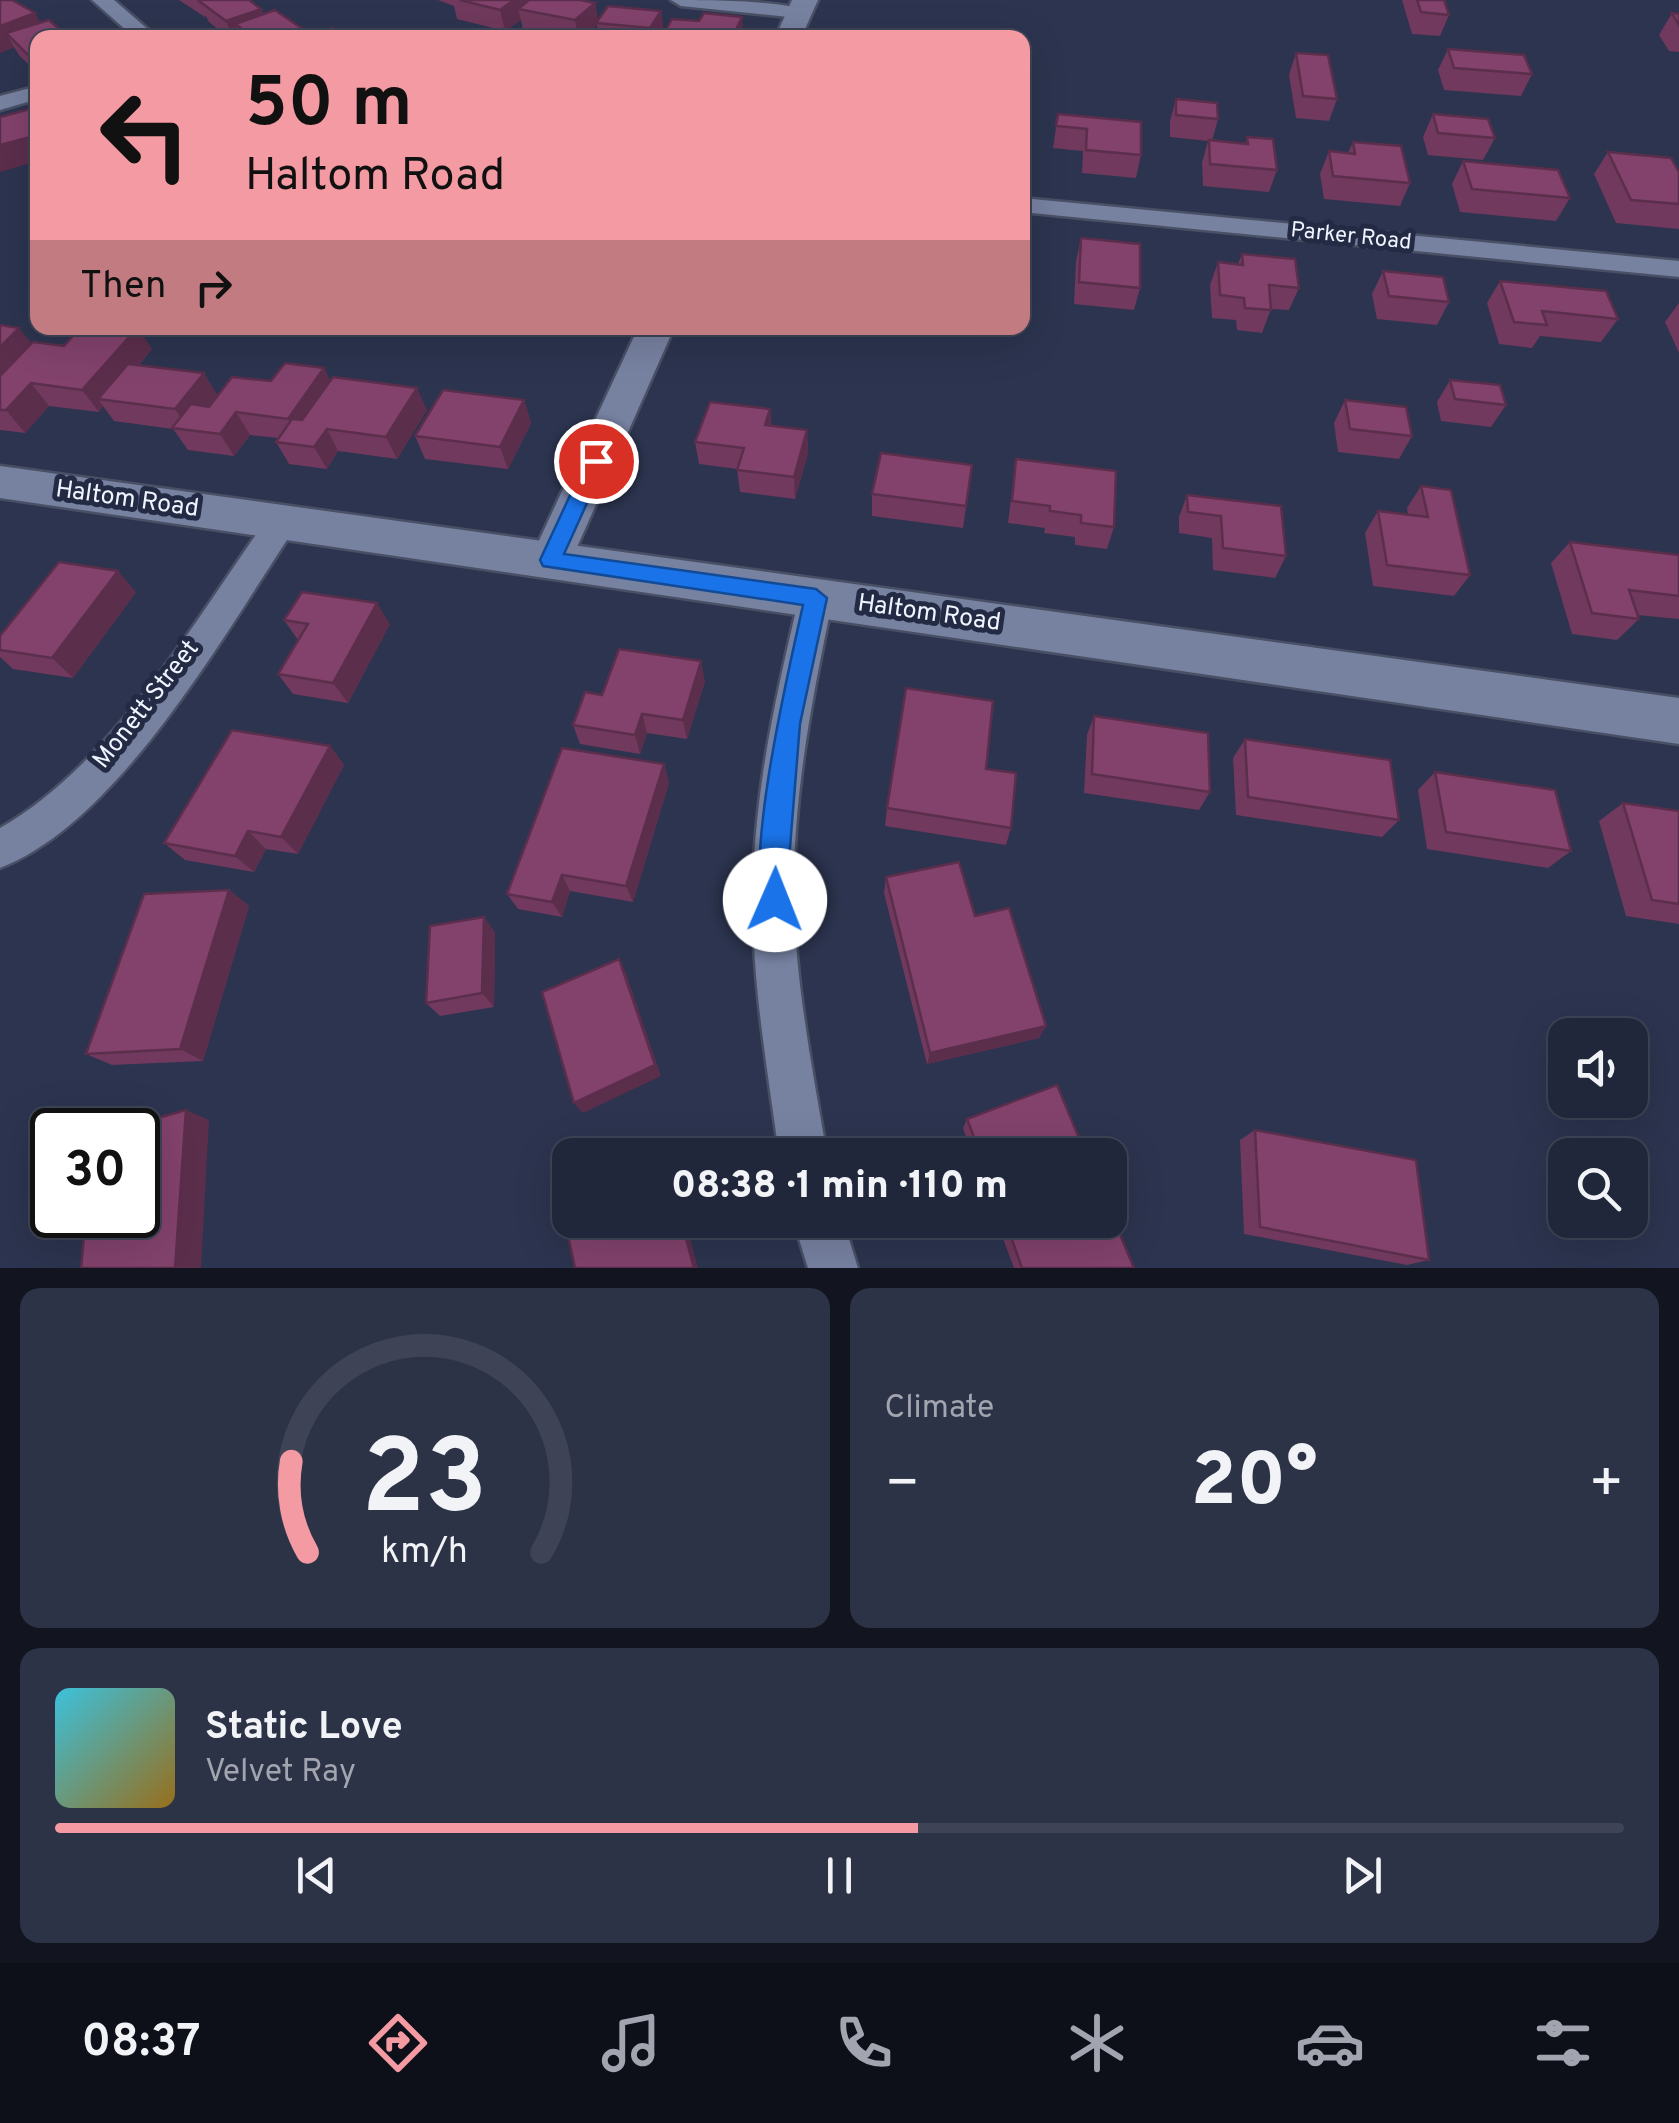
<!DOCTYPE html>
<meta charset="utf-8">
<style>
:root{--surface:#21273b;--page:#2d3346;--text:#f1f3f6;--muted:#a2a5af;--line:#3e4455;--accent:#f49aa3}
body{margin:0;font-family:Overpass,sans-serif;background:var(--page);color:var(--text);height:100vh;display:flex;flex-direction:column;font-size:38px;white-space:nowrap}
*{box-sizing:border-box;margin:0}
p{font-size:32px;color:var(--muted)}
.icon{flex:none;width:55px;height:55px;fill:none;stroke:currentColor;stroke-width:2;stroke-linecap:round;stroke-linejoin:round}
.map{position:relative;height:1268px;overflow:hidden}
.panel{display:flex;flex-direction:column;gap:20px;padding:20px;background:#121520;flex:1}
.panel>*{flex:none}
.guide{position:absolute;left:30px;top:30px;width:1000px;height:305px;border-radius:20px;box-shadow:0 10px 40px #0002,0 0 0 2px var(--line);background:#f49aa3;color:#111;overflow:hidden}
.tools{position:absolute;left:1548px;top:1018px;display:grid;gap:20px}
.tools a{display:grid;place-items:center;width:100px;height:100px;border-radius:20px;background:var(--surface);box-shadow:0 10px 40px #0002,0 0 0 2px var(--line);font-size:50px}
.speed{position:absolute;left:30px;top:1108px;display:flex;gap:20px;font-size:50px;font-weight:700;text-align:center}
.speed>*{display:grid;place-content:center;width:130px;height:130px;border-radius:50%;background:var(--surface);box-shadow:0 10px 40px #0002,0 0 0 2px var(--line);line-height:1}
.speed .limit{border:5px solid #111;border-radius:15px;background:#fff;color:#111}
.pin{position:absolute;display:grid;place-items:center;width:85px;height:85px;color:#fff;margin:-42px;border:5px solid #fff;border-radius:50%;box-shadow:0 2px 10px #0007}
.me{position:absolute;width:110px;margin:-55px;rotate:1deg;stroke-linejoin:round;filter:drop-shadow(0 0 8px #0008)}
.turn{display:flex;align-items:center;gap:35px;height:210px;padding:0 50px;font-size:45px}
.turn .icon{width:130px;height:130px;stroke-width:2.5}
.turn b{display:block;font-size:70px;line-height:85px}
.then{display:flex;align-items:center;height:95px;padding:0 50px;background:#0003;gap:20px;font-size:38px}
.big{font-size:75px;font-weight:800;line-height:1.1}
.panel .card{flex:1;display:flex;flex-direction:column;justify-content:center;gap:15px;min-width:0;padding:0 35px;border-radius:20px;background:var(--page)}
.panel .dial{align-items:center;gap:0}
.dial svg{height:260px;overflow:visible;fill:none;stroke:var(--line);stroke-width:7;stroke-linecap:round;text-anchor:middle}
.dial text{fill:var(--text);stroke:none}
.song{display:flex;align-items:center;gap:30px}
.cover{width:120px;height:120px;border-radius:15px;background:linear-gradient(135deg,hsl(190 70% 55%),hsl(40 70% 35%))}
.played{height:10px;border-radius:5px;background:linear-gradient(90deg,var(--accent) 55%,var(--line) 55%)}
.keys{display:flex;justify-content:space-around;direction:ltr}
.heat{display:flex;justify-content:space-between;align-items:center;font-size:55px;direction:ltr}
.panel .tiles{flex:1;display:grid;gap:20px;grid-template-columns:1fr 1fr}
.card:last-child{grid-column:span 2}
.trip{position:absolute;left:552px;top:1138px;width:575px;height:100px;border-radius:20px;background:var(--surface);box-shadow:0 10px 40px #0002,0 0 0 2px var(--line);font-weight:800;line-height:100px;text-align:center}
.dock{display:flex;height:160px;justify-content:space-around;align-items:center;background:#0d1018;color:var(--muted)}
.dock .icon{width:70px;height:70px}
.dock .on{color:var(--accent)}
.dock b{font-size:45px;color:var(--text)}
.map>svg:first-child{display:block}
.lines{fill:none;stroke-linecap:round;stroke-linejoin:round}
.minor-casing{stroke:#495065;stroke-width:5}
.tertiary-casing{stroke:#495065;stroke-width:5}
.secondary-casing{stroke:#495065;stroke-width:5}
.minor{fill:#7782a1;fill-rule:evenodd}
.tertiary{fill:#7782a1;fill-rule:evenodd}
.secondary{fill:#7782a1;fill-rule:evenodd}
.wall{fill:#70395d}
.shaded-wall{fill:#5b2e4c}
.building{fill:#82426c;stroke:#5b2e4c;stroke-width:2.5}
.route{fill:#1a73e8;stroke:#114b97;stroke-width:2.5}
.labels{text-anchor:middle;dominant-baseline:central;stroke-width:10;stroke-linejoin:round;paint-order:stroke}
.far-street-label{font-size:22px;fill:#f0f4ff;stroke:#222a44}
.street-label{font-size:25px;fill:#f0f4ff;stroke:#222a44}
</style>
<div class="map">
<svg width="1679" height="1268" viewBox="0 0 1679 1268">
<rect width="100%" height="100%" fill="#2c344f"/>
<g class="lines">
<g class="minor-casing">
<g id="minor">
<path d="M92 0H114L158 38H135Z"/>
<path d="M671 0C702 0 787 0 809 12L799 18 681 6Z"/>
<path d="M38 86V99L0 110V96Z"/>
<path d="M1022 198 1679 261V277L1022 212Z"/>
<path d="M282 510 293 513 298 522 293 531C224 634 119 822 0 868V828C112 765 197 617 271 513Z"/>
<path d="M816 585 828 588 833 598C812 698 792 800 794 903 796 988 813 1072 827 1155H779C768 1072 753 989 753 906 752 801 775 699 799 598L804 588Z"/>
<path d="M793 1220H843L858 1268H808Z"/>
</g>
</g>
<g class="tertiary-casing">
<g id="tertiary">
<path d="M792 0H818L801 38H775Z"/>
<path d="M638 328H674L566 572 551 576 536 572 530 560Z"/>
</g>
</g>
<g class="secondary-casing">
<path id="secondary" d="M0 466 1679 698V744L0 498Z"/>
</g>
<use href="#minor" class="minor"/>
<use href="#tertiary" class="tertiary"/>
<use href="#secondary" class="secondary"/>
</g>
<g class="wall">
<path d="M0 0 38 38V74L19 55 14 47 0 53Z"/>
<path d="M179 0H249L261 9 263 14 306 36 339 35 340 38H229L209 22 206 16 205 17Z"/>
<path d="M438 0H580L595 3 598 21 661 11 664 33 661 38H599L597 25 583 38H559L523 30 521 20 505 31 457 19 454 6Z"/>
<path d="M1402 0H1444L1449 15 1440 36 1412 34Z"/>
<path d="M1672 13 1679 14V52L1669 51 1659 35Z"/>
<path d="M1448 49 1532 74 1521 96 1444 90 1438 70Z"/>
<path d="M1296 53 1337 99 1329 121 1296 118 1289 75Z"/>
<path d="M1176 99 1218 119 1212 141 1245 144 1247 137 1277 170 1269 192 1203 186 1202 163 1208 141 1170 137V121Z"/>
<path d="M1058 114 1141 155 1136 178 1082 173 1083 151 1053 148Z"/>
<path d="M1433 114 1495 138 1483 160 1428 155 1423 137Z"/>
<path d="M1353 142 1410 183 1400 206 1324 199 1320 174 1329 151 1348 153Z"/>
<path d="M1608 152 1679 172V229L1616 223 1594 174Z"/>
<path d="M1463 161 1570 198 1556 221 1460 212 1452 184Z"/>
<path d="M1081 238 1140 288 1134 310 1074 304 1076 261Z"/>
<path d="M1242 254 1299 288 1289 310 1271 309 1262 333 1237 330 1236 320 1212 318 1210 285 1218 262 1238 264Z"/>
<path d="M1383 271 1449 302 1437 325 1377 319 1372 294Z"/>
<path d="M1500 281 1618 319 1601 342 1540 336 1532 348 1499 344 1487 303Z"/>
<path d="M1679 303V353L1665 322Z"/>
<path d="M0 325 31 343 152 349 139 365 218 396 324 368 330 381 427 410 397 459 338 451 327 469 289 464 276 442 278 438 250 435 234 456 188 450 173 429 114 421 103 406 99 412 49 406 25 433 0 430Z"/>
<path d="M1450 380 1506 405 1491 427 1441 421 1437 402Z"/>
<path d="M524 400 531 423 508 469 425 459 415 436Z"/>
<path d="M1345 400 1412 436 1399 459 1338 452 1334 423Z"/>
<path d="M770 409 771 426 807 430 808 453 795 499 740 492 737 469 699 464 695 442Z"/>
<path d="M1016 459 1114 527 1107 549 1075 545V537L1044 533 1045 528 1008 523Z"/>
<path d="M972 465 963 528 872 516V494Z"/>
<path d="M1421 486 1470 575 1454 596 1373 586 1365 533 1378 511 1408 515 1407 508Z"/>
<path d="M1187 495 1286 556 1275 578 1213 570 1212 538 1179 533V517Z"/>
<path d="M1570 542 1679 555V619L1637 615 1639 619 1617 640 1572 634 1551 563Z"/>
<path d="M136 592 73 678 13 669 0 657V636Z"/>
<path d="M284 620 390 624 348 703 293 694 278 674 298 640Z"/>
<path d="M705 681 687 739 647 733 640 754 580 744 573 725 602 695Z"/>
<path d="M1094 716 1210 792 1199 810 1084 793 1087 735Z"/>
<path d="M1245 739 1399 820 1382 837 1236 815 1233 758Z"/>
<path d="M330 746 344 765 298 854 266 849 254 872 185 860 164 843Z"/>
<path d="M664 764 669 783 633 902 570 891 562 917 518 909 507 894Z"/>
<path d="M986 769 1011 828 1006 845 885 826 887 808Z"/>
<path d="M1435 772 1571 851 1548 868 1427 849 1418 790Z"/>
<path d="M1623 803 1679 811V924L1626 916 1599 821Z"/>
<path d="M886 877 975 916 1046 1026 1039 1038 927 1064 884 893Z"/>
<path d="M229 890 249 906 203 1061 112 1065 86 1054Z"/>
<path d="M484 917 495 933 494 1007 440 1016 426 1003Z"/>
<path d="M967 1119 1086 1155H972L963 1128Z"/>
<path d="M1255 1130 1429 1260 1407 1265 1244 1234 1240 1140Z"/>
<path d="M996 1220H1110L1134 1268H1014Z"/>
</g>
<g class="shaded-wall">
<path d="M514 0H532L518 9 521 20 505 31 500 10Z"/>
<path d="M595 3 598 23H596L597 25 583 38H578L575 20Z"/>
<path d="M261 9 270 30 235 24 241 38H233L226 21Z"/>
<path d="M661 11 664 33 661 38H651L650 28Z"/>
<path d="M35 13 47 35 6 33 14 47 0 53V26Z"/>
<path d="M742 17 744 38H732Z"/>
<path d="M304 30 307 38H282Z"/>
<path d="M38 52V72L28 55Z"/>
<path d="M38 135V161L0 172V145Z"/>
<path d="M19 328 37 350 0 389V347Z"/>
<path d="M137 328H138L152 349 109 400 98 399 103 406 99 412 82 390Z"/>
<path d="M324 368 335 390 301 442 288 419Z"/>
<path d="M204 373 218 396 190 431 175 409Z"/>
<path d="M31 383 49 406 25 433 6 410Z"/>
<path d="M417 388 427 410 397 459 386 437Z"/>
<path d="M524 400 531 423 508 469 500 447Z"/>
<path d="M770 409 771 432 765 425Z"/>
<path d="M236 412 250 435 234 456 220 434Z"/>
<path d="M327 429 338 451 327 469 314 447Z"/>
<path d="M807 430 808 453 795 499 794 477Z"/>
<path d="M118 571 136 592 73 678 52 658Z"/>
<path d="M377 603 390 624 348 703 333 683Z"/>
<path d="M701 661 705 681 687 739 683 720Z"/>
<path d="M642 714 647 733 640 754 635 735Z"/>
<path d="M330 746 344 765 298 854 281 837Z"/>
<path d="M664 764 669 783 633 902 626 886Z"/>
<path d="M248 831 266 849 254 872 235 856Z"/>
<path d="M562 875 570 891 562 917 552 902Z"/>
<path d="M229 890 249 906 203 1061 180 1049Z"/>
<path d="M484 917 495 933 494 1007 482 993Z"/>
<path d="M619 959 626 973 661 1076 583 1113 574 1103Z"/>
<path d="M1046 1026 1039 1038 927 1064 930 1053Z"/>
<path d="M186 1110 209 1120 201 1268H175Z"/>
<path d="M681 1220H685L698 1268H694Z"/>
</g>
<g class="building">
<path d="M0 0H12L35 13 0 26Z"/>
<path d="M201 0H249L261 9 226 21 199 1Z"/>
<path d="M460 0H514L500 10Z"/>
<path d="M529 0H580L595 3 575 20 518 9Z"/>
<path d="M1417 0H1444L1449 15 1421 12Z"/>
<path d="M608 6 661 11 650 28 596 23Z"/>
<path d="M275 10 304 30 282 38H255L235 24Z"/>
<path d="M704 13 742 17 732 38H689L663 35 672 19 699 21Z"/>
<path d="M1672 13 1679 14V25Z"/>
<path d="M49 20 69 38H38V52L28 55 6 33Z"/>
<path d="M332 28 339 35 331 38H303Z"/>
<path d="M1448 49 1524 55 1532 74 1454 68Z"/>
<path d="M1296 53 1328 55 1337 99 1303 96Z"/>
<path d="M1176 99 1217 103 1218 119 1176 115Z"/>
<path d="M38 107V135L0 145V117Z"/>
<path d="M1058 114 1141 122V155L1086 150 1087 129 1056 126Z"/>
<path d="M1433 114 1488 119 1495 138 1438 133Z"/>
<path d="M1247 137 1273 139 1277 170 1210 164 1209 140 1248 144Z"/>
<path d="M1353 142 1401 146 1410 183 1333 176 1329 151 1355 154Z"/>
<path d="M1608 152 1671 158 1679 172V204L1631 200Z"/>
<path d="M1463 161 1558 170 1570 198 1472 189Z"/>
<path d="M1081 238 1140 244V288L1079 282Z"/>
<path d="M1242 254 1295 259 1299 288 1269 285 1271 310 1245 308 1244 298 1220 295 1218 262 1243 265Z"/>
<path d="M1383 271 1443 277 1449 302 1389 296Z"/>
<path d="M1500 281 1606 291 1618 319 1542 311 1547 325 1514 322Z"/>
<path d="M0 325 19 328 0 347Z"/>
<path d="M80 328H137L82 390 31 383 6 410H0V376L33 342 64 346Z"/>
<path d="M285 363 324 368 288 419 236 412 220 434 172 428 191 404 209 407 232 377 271 381Z"/>
<path d="M128 364 204 373 175 409 98 399Z"/>
<path d="M333 377 417 388 386 437 327 429 314 447 276 442 292 419 302 420Z"/>
<path d="M1450 380 1500 385 1506 405 1455 399Z"/>
<path d="M443 390 524 400 500 447 415 436Z"/>
<path d="M1345 400 1406 407 1412 436 1350 429Z"/>
<path d="M710 402 770 409 765 425 807 430 794 477 737 470 744 448 695 442Z"/>
<path d="M881 453 972 465 966 506 872 494Z"/>
<path d="M1016 459 1116 471 1114 527 1081 523V515L1050 511V506L1012 501Z"/>
<path d="M1421 486 1451 490 1470 575 1387 565 1378 511 1428 517Z"/>
<path d="M1187 495 1281 506 1286 556 1223 548 1221 516 1188 512Z"/>
<path d="M1570 542 1679 555V596L1629 590 1639 619 1592 613Z"/>
<path d="M59 562 118 571 52 658 0 650V636Z"/>
<path d="M302 592 377 603 333 683 278 674 308 624 284 620Z"/>
<path d="M619 649 701 661 683 720 642 714 635 735 573 725 585 692 602 695Z"/>
<path d="M906 688 993 701 986 769 1016 773 1011 828 887 808Z"/>
<path d="M1094 716 1208 733 1210 792 1092 774Z"/>
<path d="M232 730 330 746 281 837 248 831 235 856 164 843Z"/>
<path d="M1245 739 1390 760 1399 820 1248 797Z"/>
<path d="M562 748 664 764 626 886 562 875 552 902 507 894Z"/>
<path d="M1435 772 1555 790 1571 851 1446 832Z"/>
<path d="M1623 803 1679 811V904L1652 900Z"/>
<path d="M959 862 975 916 1009 908 1046 1026 930 1053 886 877Z"/>
<path d="M229 890 180 1049 86 1054 144 894Z"/>
<path d="M484 917 482 993 426 1003 430 926Z"/>
<path d="M619 959 655 1065 574 1103 542 992Z"/>
<path d="M1057 1085 1086 1155H981L967 1119Z"/>
<path d="M186 1110 175 1268H81L86 1215H138V1130H116Z"/>
<path d="M1255 1130 1416 1160 1429 1260 1260 1227Z"/>
<path d="M570 1211V1220H681L694 1268H575L563 1213Z"/>
<path d="M1110 1211 1134 1268H1022L1005 1220H1110Z"/>
</g>
<path class="route" d="M596 454 606 461 564 554 816 589 827 598 800 724 785 909 775 912 765 909C744 858 790 664 803 605L543 566 540 560 586 461Z"/>
<g class="labels">
<g class="far-street-label">
<text transform="translate(1351 237) rotate(6)">Parker Road</text>
</g>
<g class="street-label">
<text transform="translate(127 500) rotate(8)">Haltom Road</text>
<text transform="translate(929 614) rotate(8)">Haltom Road</text>
<text transform="translate(147 705) rotate(-52)">Monett Street</text>
</g>
</g>
</svg>
<div class="tools">
<a><svg class="icon" aria-label="sound" viewBox="0 0 24 24"><path d="M4 9h4l5-4v14l-5-4H4zM17 9q2 3 0 6"/></svg></a>
<a><svg class="icon" aria-label="search" viewBox="0 0 24 24"><circle cx="10" cy="10" r="6"/><path d="M15 15l6 6"/></svg></a>
</div>
<div class="speed"><div class="limit">30</div></div>
<div class="pin" style="left:596px;top:461px;background:#d93025"><svg class="icon" aria-label="arrive" viewBox="0 0 24 24"><path d="M6 21V4h12l-3 4 3 4H6"/></svg></div>
<svg class="me" style="left:775px;top:900px" viewBox="-20 -20 40 40"><circle r="19" fill="#fff"/><path d="M0-13L10 11 0 6-10 11z" fill="#1a73e8"/></svg>
<div class="trip">08:38 · 1 min · 110 m</div>
<div class="guide">
<div class="turn"><svg class="icon" aria-label="left" viewBox="0 0 24 24"><path d="M17 20v-9H6M10 6l-5 5 5 5"/></svg><div><b>50 m</b>Haltom Road</div></div>
<div class="then">Then<svg class="icon" aria-label="right" viewBox="0 0 24 24"><path d="M7 20v-9h11M14 6l5 5-5 5"/></svg></div>
</div>
</div>
<section class="panel">
<div class="tiles">
<div class="card dial"><svg viewBox="0 0 100 80">
<path d="M14 69A42 42 0 1 1 86 69"/>
<path d="M14 69A42 42 0 0 1 9 41" stroke="#f49aa3"/>
<text x="50" y="56" font-size="32" font-weight="700">23</text>
<text x="50" y="72" font-size="11">km/h</text>
</svg></div>
<div class="card"><p>Climate</p>
<div class="heat"><a>−</a><b class="big">20°</b><a>+</a></div>
</div>
<div class="card">
<div class="song"><i class="cover"></i><div><b>Static Love</b><p>Velvet Ray</p></div></div>
<div class="played"></div>
<div class="keys"><svg class="icon" aria-label="previous" viewBox="0 0 24 24"><path d="M18 5L8 12l10 7zM5 5v14"/></svg><svg class="icon" aria-label="pause" viewBox="0 0 24 24"><path d="M8 5v14M16 5v14"/></svg><svg class="icon" aria-label="next" viewBox="0 0 24 24"><path d="M6 5l10 7-10 7zM19 5v14"/></svg></div>
</div>
</div>
</section>
<nav class="dock">
<b>08:37</b>
<svg class="icon on" aria-label="directions" viewBox="0 0 24 24"><path d="M12 3l9 9-9 9-9-9zM9 14v-3h6M13 9l2 2-2 2"/></svg>
<svg class="icon" aria-label="music" viewBox="0 0 24 24"><path d="M9 18V5l10-2v13"/><circle cx="6" cy="18" r="3"/><circle cx="16" cy="16" r="3"/></svg>
<svg class="icon" aria-label="phone" viewBox="0 0 24 24"><path d="M5 4h4l2 5-3 2q2 4 5 5l2-3 5 2v4C11 20 4 13 5 4z"/></svg>
<svg class="icon" aria-label="climate" viewBox="0 0 24 24"><path d="M12 3v18M4 7l16 10M4 17L20 7"/></svg>
<svg class="icon" aria-label="car" viewBox="0 0 24 24"><path d="M5 17H2v-5l4-1 3-4h7l3 4 3 1v5h-3M9 17h6M6 11h13"/><circle cx="7" cy="17" r="2"/><circle cx="17" cy="17" r="2"/></svg>
<svg class="icon" aria-label="filters" viewBox="0 0 24 24"><path d="M4 7h16M4 17h16"/><circle cx="9" cy="7" r="2"/><circle cx="15" cy="17" r="2"/></svg>
</nav>
